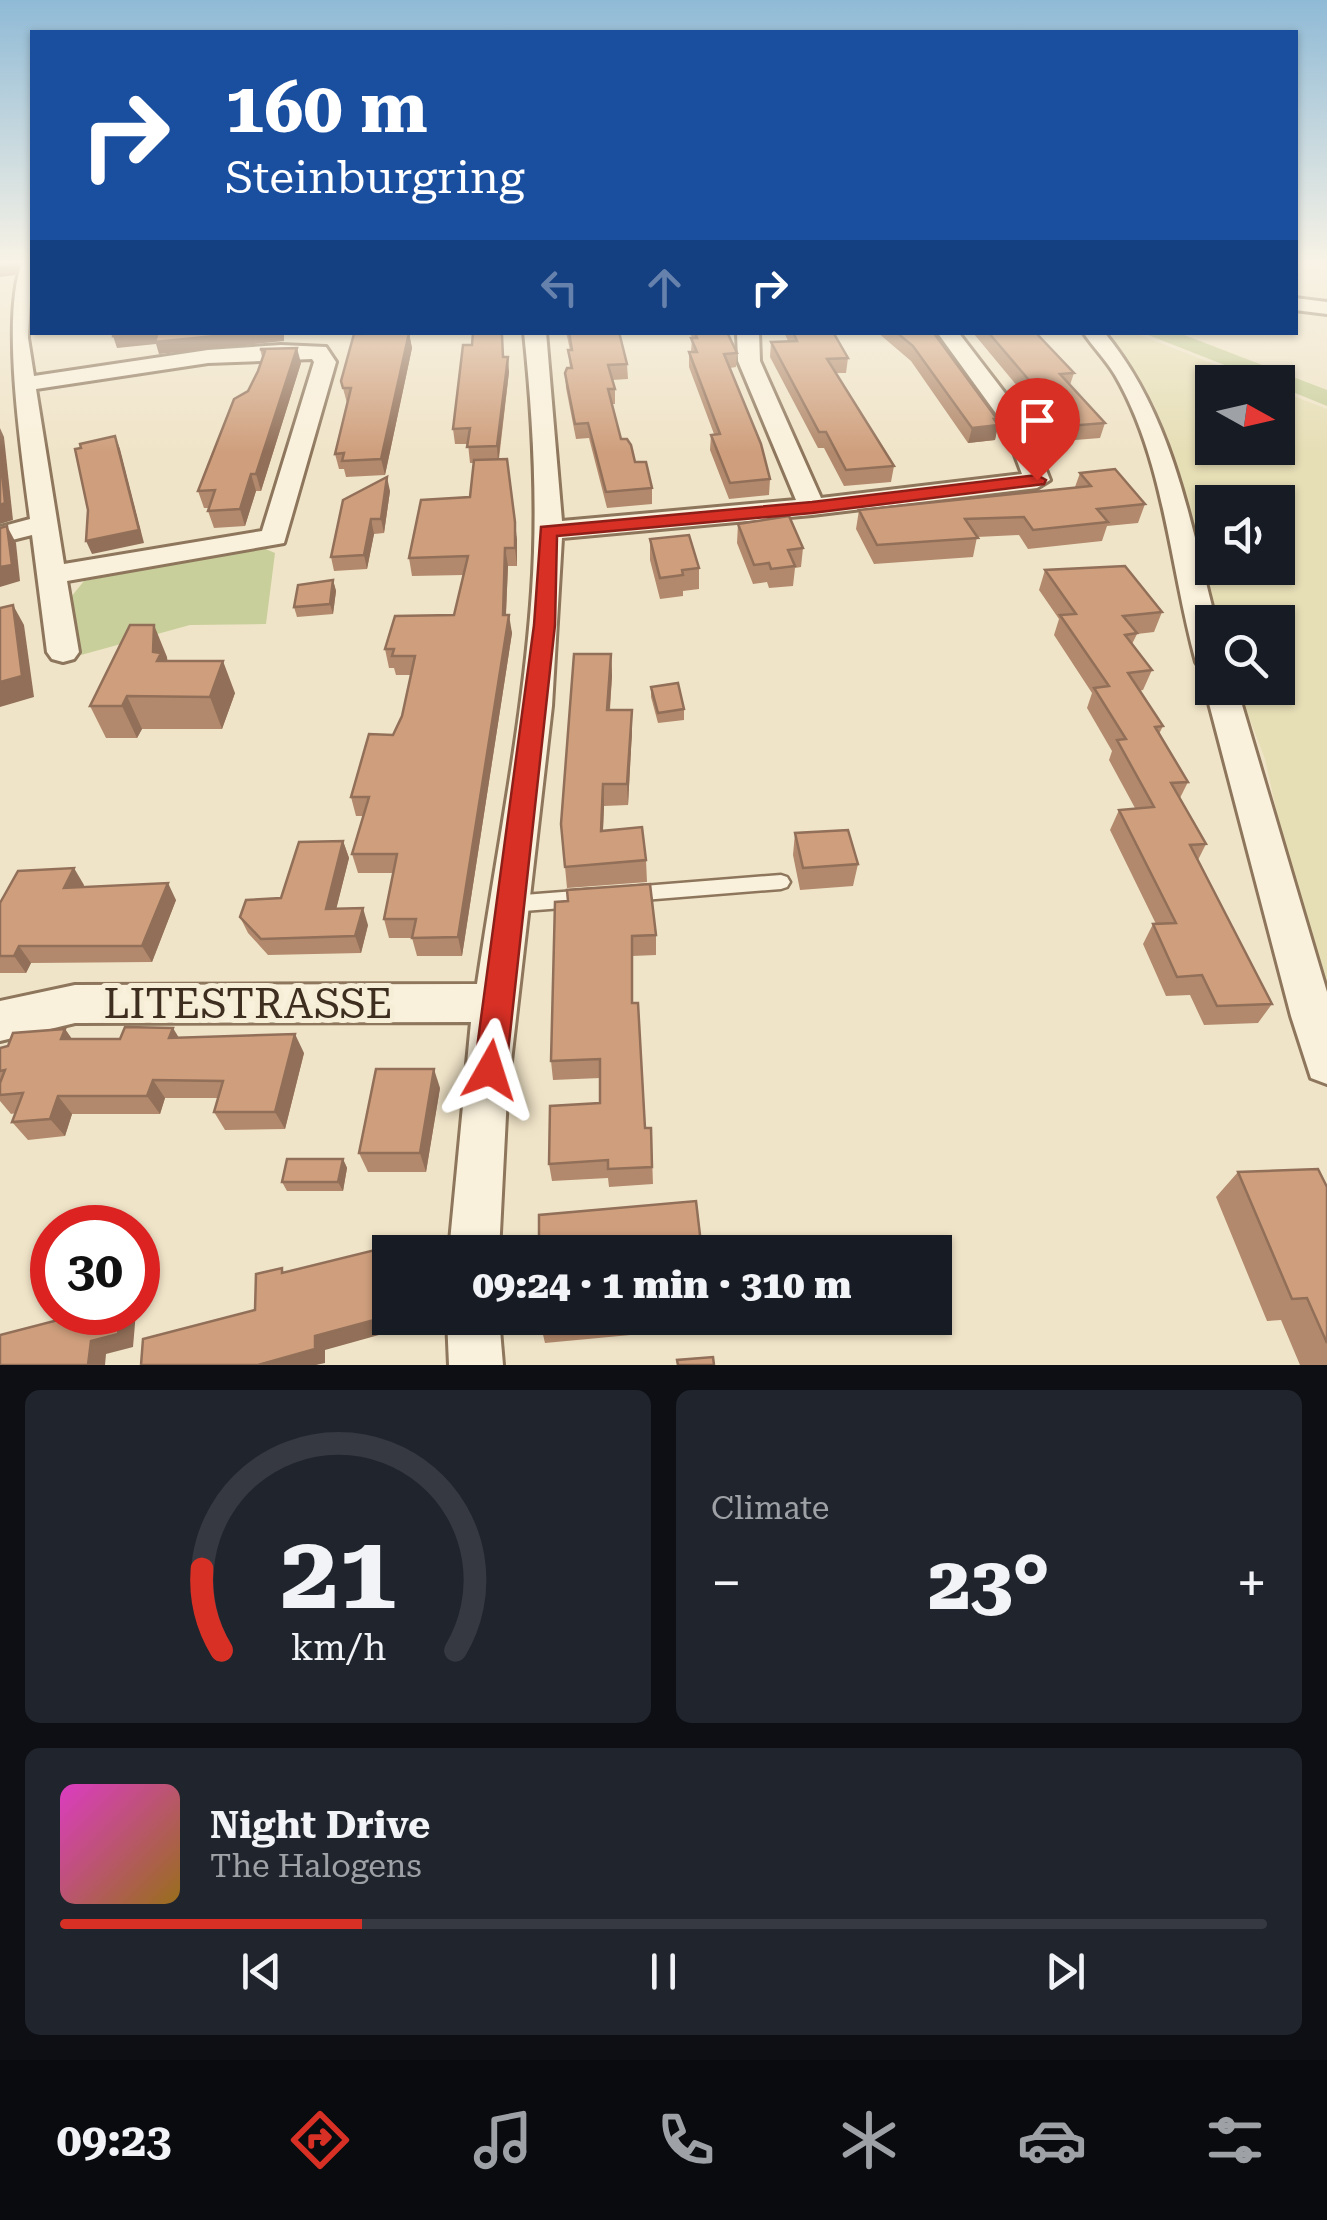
<!DOCTYPE html>
<meta charset="utf-8">
<style>
:root{--surface:#171b24;--page:#20242c;--text:#f1f3f6;--muted:#9ea1a6;--line:#363941;--accent:#d93025}
body{margin:0;font-family:"Roboto Serif",serif;background:var(--page);color:var(--text);height:100vh;display:flex;flex-direction:column;font-size:38px;white-space:nowrap}
*{box-sizing:border-box;margin:0}
p{font-size:32px;color:var(--muted)}
.icon{flex:none;width:55px;height:55px;fill:none;stroke:currentColor;stroke-width:2;stroke-linecap:round;stroke-linejoin:round}
.map{position:relative;height:1365px;overflow:hidden}
.sheet{display:flex;flex-direction:column;gap:25px;padding:25px;background:#0d0f14;flex:1}
.sheet>*{flex:none}
.guide{position:absolute;left:30px;top:30px;width:1268px;height:305px;border-radius:0px;box-shadow:0 2px 8px #0004;background:#1a4fa0;color:#fff;overflow:hidden}
.needle{width:65px;rotate:98deg}
.controls{position:absolute;left:1195px;top:365px;display:grid;gap:20px}
.controls a{display:grid;place-items:center;width:100px;height:100px;border-radius:0px;background:var(--surface);box-shadow:0 2px 8px #0004;font-size:50px}
.speed{position:absolute;left:30px;top:1205px;display:flex;gap:20px;font-size:50px;font-weight:700;text-align:center}
.speed>*{display:grid;place-content:center;width:130px;height:130px;border-radius:50%;background:var(--surface);box-shadow:0 2px 8px #0004;line-height:1}
.speed .limit{border:15px solid #d22;background:#fff;color:#111}
.pin{position:absolute;display:grid;place-items:center;width:85px;height:85px;color:#fff;margin:-102px -42px;border-radius:50% 50% 50% 0;rotate:-45deg;box-shadow:0 0 10px #0007}
.pin .icon{rotate:45deg}
.me{position:absolute;width:110px;margin:-55px;rotate:6deg;stroke-linejoin:round;filter:drop-shadow(0 0 8px #0008)}
.turn{display:flex;align-items:center;gap:35px;height:210px;padding:0 30px;font-size:45px}
.turn .icon{width:130px;height:130px;stroke-width:2.5}
.turn b{display:block;font-size:70px;line-height:85px}
.lanes{display:flex;align-items:center;height:95px;padding:0 30px;background:#0003;justify-content:center;gap:50px;direction:ltr}
.lanes .off{opacity:.35}
.big{font-size:75px;font-weight:800;line-height:1.1}
.sheet .tile{flex:1;display:flex;flex-direction:column;justify-content:center;gap:15px;min-width:0;padding:0 35px;border-radius:15px;background:var(--page)}
.sheet .dial{align-items:center;gap:0}
.dial svg{height:260px;overflow:visible;fill:none;stroke:var(--line);stroke-width:7;stroke-linecap:round;text-anchor:middle}
.dial text{fill:var(--text);stroke:none}
.song{display:flex;align-items:center;gap:30px}
.cover{width:120px;height:120px;border-radius:15px;background:linear-gradient(135deg,hsl(310 70% 55%),hsl(40 70% 35%))}
.played{height:10px;border-radius:5px;background:linear-gradient(90deg,var(--accent) 25%,var(--line) 25%)}
.keys{display:flex;justify-content:space-around;direction:ltr}
.heat{display:flex;justify-content:space-between;align-items:center;font-size:55px;direction:ltr}
.sheet .tiles{flex:1;display:grid;gap:25px;grid-template-columns:1fr 1fr}
.tile:last-child{grid-column:span 2}
.trip{position:absolute;left:372px;top:1235px;width:580px;height:100px;border-radius:0px;background:var(--surface);box-shadow:0 2px 8px #0004;font-weight:800;line-height:100px;text-align:center}
.menu{display:flex;height:160px;justify-content:space-around;align-items:center;background:#090b0e;color:var(--muted)}
.menu .icon{width:70px;height:70px}
.menu .selected{color:var(--accent)}
.menu b{font-size:45px;color:var(--text)}
.map>svg:first-child{display:block}
.farmland{fill:#e6deb5;fill-rule:evenodd}
.green{fill:#c9cf9b}
.lines{fill:none;stroke-linecap:round;stroke-linejoin:round}
.lane-casing{stroke:#8d765c;stroke-width:5}
.street-casing{stroke:#8d765c;stroke-width:6}
.lane{fill:#faf1dc;fill-rule:evenodd}
.street{fill:#faf1dc;fill-rule:evenodd}
.wall{fill:#b2896c}
.shaded-wall{fill:#916f58}
.building{fill:#cf9f7d;stroke:#916f58;stroke-width:2.5}
.route{fill:#d93025;stroke:#8d1f18;stroke-width:2.5}
.labels{text-anchor:middle;dominant-baseline:central;stroke-width:10;stroke-linejoin:round;paint-order:stroke}
.near-street-label{font-size:42px;fill:#3d2e20;stroke:#f7eed8}
</style>
<div class="map">
<svg width="1327" height="1365" viewBox="0 0 1327 1365">
<rect width="100%" height="100%" fill="#f0e4c8"/>
<path class="farmland" d="M1135 333 1259 382H1212V448H1278V390L1327 409V995L1304 935 1265 759 1238 688H1278V622H1214L1180 493 1176 460 1154 405 1110 337ZM1212 502H1278V568H1212Z"/>
<g class="green">
<path d="M1143 333H1179L1327 390V406L1278 386V382H1268Z"/>
<path d="M261 547 275 553 266 624 190 625 81 655 71 597 84 581Z"/>
</g>
<g class="lines">
<g class="lane-casing">
<g id="lane">
<path d="M781 875 787 877 790 882 787 887 781 889 631 901 625 899 622 894 625 889 631 887Z"/>
<path d="M588 890 594 893 597 898 594 903 588 906 511 912 505 909 502 904 505 899 511 896Z"/>
</g>
</g>
<g class="street-casing">
<g id="street">
<path d="M23 261H32L28 338 34 376 208 350 281 345 326 347 336 362 284 543 67 581 79 652 74 659 63 662 52 659 47 652 32 535 0 543V527L30 519C22 456 0 313 23 261ZM312 359 314 362 262 531 64 564 36 389 208 363Z"/>
<path d="M1295 298 1327 302V314L1295 310Z"/>
<path d="M524 332H546L562 521 796 500 738 361 737 332H759L760 361 821 498 1022 474 1003 423 937 332H958L1027 422 1050 480 1037 488 812 515 562 538 552 706 507 1096 499 1252H449L471 1022 75 1023 0 1041V1001L75 985 477 984C496 854 523 723 532 591 538 505 533 418 524 332Z"/>
<path d="M1083 332H1104C1174 417 1189 520 1216 622H1212V672L1201 670 1196 662C1170 568 1165 461 1115 375 1106 360 1093 347 1083 332Z"/>
<path d="M1212 679V688H1237L1327 992V1084L1311 1078 1291 1016 1205 688Z"/>
<path d="M447 1318H499L503 1365H449Z"/>
</g>
</g>
<use href="#lane" class="lane"/>
<use href="#street" class="street"/>
</g>
<g class="wall">
<path d="M566 332H619L627 364 628 379 612 380 615 389V404H612L621 439 652 488V504L607 508 589 438 576 439 566 388 565 373 570 368 568 350H570Z"/>
<path d="M690 332H727L737 353 736 367 730 368 770 479 769 495 729 499 710 450 711 435 714 434 689 367V352H691L692 338Z"/>
<path d="M784 332H833L848 358 846 373H836L894 466 891 482 844 486 824 448H818L770 357 771 342 788 341Z"/>
<path d="M877 332H937L936 336 997 419V422L998 425 995 440 968 443 911 361Z"/>
<path d="M963 332H1035L1074 373 1070 385 1105 423 1100 438 1063 441 974 334H965Z"/>
<path d="M409 333 412 348 385 475 346 477 344 469H339L335 454 347 403 341 381Z"/>
<path d="M260 349 301 363 261 491H256L245 526 214 528 208 511 209 508H204L198 491 258 371 262 357Z"/>
<path d="M504 357 509 372 499 459 517 540V566H508L506 615 512 633 462 956H417L412 938H389L384 919 393 873H358L352 854 364 816H356L351 797 393 735 402 716 411 675H396L394 668H389L385 649 454 615 463 575 412 576 409 558 470 497 474 463H470L468 444H455L453 429Z"/>
<path d="M1080 473 1145 504 1138 523 1107 526 1102 541 1028 549 1019 535 977 537 973 557 874 564 856 529 859 510 1075 487Z"/>
<path d="M390 491 384 533 374 534 367 569 334 571 331 557Z"/>
<path d="M738 524 803 548 801 567 795 568 793 586 769 588 767 582 753 584 737 543Z"/>
<path d="M650 539 699 568V589L683 591V596L660 599 650 560Z"/>
<path d="M1045 570 1162 612 1154 632 1137 634 1132 644 1152 670 1143 690 1139 691 1163 726 1159 734 1188 782 1180 798 1206 844 1198 860 1272 1004 1258 1023 1204 1025 1190 995 1166 996 1143 944 1153 924H1156L1110 830 1119 810 1135 808 1109 760 1112 751 1087 708 1092 693 1054 635 1059 619 1039 590Z"/>
<path d="M333 580 336 591 333 614 297 617 294 607Z"/>
<path d="M611 654 612 676 610 710 632 731 628 805 604 806 603 830 646 860 647 882 567 888 561 824Z"/>
<path d="M167 657V661L235 693 222 729H142L137 738H106L90 706Z"/>
<path d="M651 687 684 709V720L658 723 651 697Z"/>
<path d="M795 833 858 864 853 886 800 890 793 855Z"/>
<path d="M343 841 349 858 336 909 368 925 361 953 268 955 248 933 240 917 281 898Z"/>
<path d="M84 885 83 887 176 900 152 962 31 963 26 973H0V903Z"/>
<path d="M555 902 656 935V955L632 956 633 1003 645 1128H651L653 1184 609 1187 608 1178 552 1181 549 1164 600 1103V1078L553 1080 551 1061Z"/>
<path d="M65 1029 72 1039 179 1038 304 1053 285 1129 225 1130 214 1112 218 1098H165L160 1114H72L65 1136 28 1140 12 1122 16 1113 11 1114 0 1101V1048Z"/>
<path d="M440 1088 426 1172H368L359 1153Z"/>
<path d="M343 1159 347 1168 343 1191H287L282 1182Z"/>
<path d="M1238 1172 1327 1187V1365H1300L1281 1320 1267 1321 1216 1197Z"/>
<path d="M539 1318H706L705 1328 545 1343Z"/>
</g>
<g class="shaded-wall">
<path d="M12 261H21L15 275 0 277V266Z"/>
<path d="M152 332H284V341L159 354 156 344 117 348 113 336Z"/>
<path d="M409 333 412 348 385 475 381 459Z"/>
<path d="M297 348 301 363 261 491 256 474Z"/>
<path d="M508 357 509 372 498 462 497 446Z"/>
<path d="M998 425 995 440 968 443 972 428Z"/>
<path d="M0 428 4 437 13 520 0 524Z"/>
<path d="M115 436 120 449 144 543 92 554 86 541Z"/>
<path d="M251 474 256 491 245 526 240 509Z"/>
<path d="M387 477 390 491 384 533 381 519Z"/>
<path d="M371 519 374 534 367 569 364 555Z"/>
<path d="M515 522 517 540V566L515 548Z"/>
<path d="M7 526 16 543 20 581 0 587V567Z"/>
<path d="M505 548 508 566 505 633 503 615Z"/>
<path d="M333 580 336 591 333 614 330 604Z"/>
<path d="M13 605 24 625 34 697 0 707V682Z"/>
<path d="M509 615 512 633 462 956 458 937Z"/>
<path d="M154 625 167 657 171 692 153 652Z"/>
<path d="M611 654 612 676 608 732 607 710Z"/>
<path d="M223 661 235 693 222 729 210 697Z"/>
<path d="M127 696 142 729 137 738 122 706Z"/>
<path d="M632 710V731L628 805 627 784Z"/>
<path d="M603 784 604 806 602 852 601 831Z"/>
<path d="M343 841 349 858 332 926 326 909Z"/>
<path d="M74 868 84 885 75 905 64 888Z"/>
<path d="M168 883 176 900 152 962 142 946Z"/>
<path d="M363 908 368 925 361 953 355 936Z"/>
<path d="M19 946 31 963 26 973 14 956Z"/>
<path d="M173 1028 184 1046 169 1038Z"/>
<path d="M65 1029 78 1048 61 1039Z"/>
<path d="M295 1034 304 1053 285 1129 275 1112Z"/>
<path d="M434 1069 440 1088 426 1172 420 1153Z"/>
<path d="M153 1080 165 1098 160 1114 147 1096Z"/>
<path d="M58 1096 72 1114 65 1136 50 1119Z"/>
<path d="M343 1159 347 1168 343 1191 338 1182Z"/>
<path d="M375 1250 383 1266 386 1333 325 1350V1363L316 1365H258L315 1336Z"/>
<path d="M121 1312H136L133 1347 106 1354 105 1365H88L91 1341Z"/>
</g>
<g class="building">
<path d="M0 261H12L11 265 0 266Z"/>
<path d="M113 332H152L113 336Z"/>
<path d="M158 332H254L155 342Z"/>
<path d="M473 332H499L502 335 503 357H508L497 446 467 447 470 428 453 429 463 345H472Z"/>
<path d="M569 332H619L627 364 608 365 615 389H608L621 439H627L631 445 635 462H646L652 488 606 492 588 423 575 424 565 373 567 368H572L568 350H572Z"/>
<path d="M695 332H727L737 353 724 354 761 444 770 479 730 483 711 435 720 434 689 352H697L691 338H697Z"/>
<path d="M793 332H833L848 358 827 359 894 466 846 470 826 432H819L771 342 797 341Z"/>
<path d="M896 332H933L997 419H994L998 425 972 428 913 346Z"/>
<path d="M988 332H1035L1074 373 1060 374 1105 423 1068 426Z"/>
<path d="M409 333 381 459 342 461 344 453 335 454 351 388H343L341 381 354 334Z"/>
<path d="M297 348 256 474H251L240 509 208 511 215 490 198 491 234 399 248 391 258 371 265 351 260 349Z"/>
<path d="M115 436 139 530 86 541 88 510 75 449 81 448 80 444Z"/>
<path d="M0 452 5 503 0 505Z"/>
<path d="M507 459 515 522V548H505L503 615H509L458 937 412 938 416 919H384L397 854H352L369 797H351L369 734 393 735 402 716 415 656H392L394 649H385L395 616 454 615 468 556 409 558 421 500 470 497 474 460Z"/>
<path d="M1115 469 1145 504 1097 509 1108 522 1033 530 1024 517 965 519 978 538 877 545 859 510 1091 486 1080 473Z"/>
<path d="M387 477 381 519H371L364 555 331 557 343 500Z"/>
<path d="M789 516 803 548 788 550 795 566 771 569 769 563 754 565 738 524Z"/>
<path d="M7 526 12 565 0 567V528Z"/>
<path d="M689 535 699 568 682 570 683 575 660 578 650 539Z"/>
<path d="M1125 566 1162 612 1123 616 1137 633 1125 635 1152 670 1128 673 1163 726 1155 727 1188 782 1171 783 1206 844 1190 845 1272 1004 1217 1006 1202 975 1177 977 1153 924 1176 923 1119 810 1154 807 1117 740 1126 739 1094 688 1109 686 1060 615 1076 614 1045 570Z"/>
<path d="M333 580 330 604 294 607 298 585Z"/>
<path d="M13 605 22 676 0 682V608Z"/>
<path d="M130 625H154L153 652 161 653 157 661H223L210 697 127 696 122 706H90Z"/>
<path d="M574 654H611L607 710H632L627 784H603L601 831 642 827 646 860 565 867 561 824Z"/>
<path d="M678 683 684 709 658 713 651 687Z"/>
<path d="M848 830 858 864 803 868 795 833Z"/>
<path d="M343 841 326 909 363 908 355 936 261 939 240 917 246 900 281 898 299 842Z"/>
<path d="M74 868 64 888 168 883 142 946H19L14 956H0V903L18 871Z"/>
<path d="M650 884 656 935 632 936V1003H638L645 1128H651L652 1167 608 1169V1160L549 1164 550 1106 600 1103V1059L551 1061 555 902 568 901 567 890Z"/>
<path d="M125 1027 173 1028 169 1038 295 1034 275 1112H214L223 1081 153 1080 147 1096H58L50 1119 12 1122 23 1093 0 1095V1083L5 1070 0 1071V1048L8 1046 13 1033 65 1029 61 1039H120Z"/>
<path d="M376 1069H434L420 1153H359Z"/>
<path d="M287 1159H343L338 1182H282Z"/>
<path d="M1318 1169 1327 1187V1343L1307 1298 1292 1299 1238 1172Z"/>
<path d="M696 1201 702 1252H539V1215Z"/>
<path d="M375 1250 378 1319 315 1336V1349L258 1365H141L143 1339 255 1310 256 1274 282 1268V1273Z"/>
<path d="M89 1312H121L118 1334 91 1341 88 1365H0V1335Z"/>
<path d="M539 1318H566L539 1320Z"/>
<path d="M713 1357 714 1365H678L677 1360Z"/>
</g>
<linearGradient id="sky" x2="0" y2="1"><stop stop-color="#8fbad6"/><stop offset="0.58" stop-color="#f8f3e6"/><stop offset="1" stop-color="#f8f3e6" stop-opacity="0"/></linearGradient>
<rect width="1327" height="452" fill="url(#sky)"/>
<path class="route" d="M1037 475 1046 480 1044 484 812 513 557 536 555 625 506 1070 501 1081 490 1085 479 1081 474 1070 534 625 541 527 812 502Z"/>
<g class="labels">
<g class="near-street-label">
<text x="248" y="1003">LITESTRASSE</text>
</g>
</g>
</svg>
<div class="controls">
<a><svg class="needle" viewBox="-14 -14 28 28"><path d="M0-13l5 13h-10z" fill="#e53935"/><path d="M0 13l5-13h-10z" fill="#9ea1a6"/></svg></a>
<a><svg class="icon" aria-label="sound" viewBox="0 0 24 24"><path d="M4 9h4l5-4v14l-5-4H4zM17 9q2 3 0 6"/></svg></a>
<a><svg class="icon" aria-label="search" viewBox="0 0 24 24"><circle cx="10" cy="10" r="6"/><path d="M15 15l6 6"/></svg></a>
</div>
<div class="speed"><div class="limit">30</div></div>
<div class="pin" style="left:1037px;top:480px;background:#d93025"><svg class="icon" aria-label="arrive" viewBox="0 0 24 24"><path d="M6 21V4h12l-3 4 3 4H6"/></svg></div>
<svg class="me" style="left:490px;top:1070px" viewBox="-20 -20 40 40"><path d="M0-17L14 15 0 8-14 15z" fill="#d93025" stroke="#fff" stroke-width="4"/></svg>
<div class="trip">09:24 · 1 min · 310 m</div>
<div class="guide">
<div class="turn"><svg class="icon" aria-label="right" viewBox="0 0 24 24"><path d="M7 20v-9h11M14 6l5 5-5 5"/></svg><div><b>160 m</b>Steinburgring</div></div>
<div class="lanes"><svg class="icon off" aria-label="left" viewBox="0 0 24 24"><path d="M17 20v-9H6M10 6l-5 5 5 5"/></svg><svg class="icon off" aria-label="ahead" viewBox="0 0 24 24"><path d="M12 20V5M6 11l6-6 6 6"/></svg><svg class="icon" aria-label="right" viewBox="0 0 24 24"><path d="M7 20v-9h11M14 6l5 5-5 5"/></svg></div>
</div>
</div>
<section class="sheet">
<div class="tiles">
<div class="tile dial"><svg viewBox="0 0 100 80">
<path d="M14 69A42 42 0 1 1 86 69"/>
<path d="M14 69A42 42 0 0 1 8 44" stroke="#d93025"/>
<text x="50" y="56" font-size="32" font-weight="700">21</text>
<text x="50" y="72" font-size="11">km/h</text>
</svg></div>
<div class="tile"><p>Climate</p>
<div class="heat"><a>−</a><b class="big">23°</b><a>+</a></div>
</div>
<div class="tile">
<div class="song"><i class="cover"></i><div><b>Night Drive</b><p>The Halogens</p></div></div>
<div class="played"></div>
<div class="keys"><svg class="icon" aria-label="previous" viewBox="0 0 24 24"><path d="M18 5L8 12l10 7zM5 5v14"/></svg><svg class="icon" aria-label="pause" viewBox="0 0 24 24"><path d="M8 5v14M16 5v14"/></svg><svg class="icon" aria-label="next" viewBox="0 0 24 24"><path d="M6 5l10 7-10 7zM19 5v14"/></svg></div>
</div>
</div>
</section>
<nav class="menu">
<b>09:23</b>
<svg class="icon selected" aria-label="directions" viewBox="0 0 24 24"><path d="M12 3l9 9-9 9-9-9zM9 14v-3h6M13 9l2 2-2 2"/></svg>
<svg class="icon" aria-label="music" viewBox="0 0 24 24"><path d="M9 18V5l10-2v13"/><circle cx="6" cy="18" r="3"/><circle cx="16" cy="16" r="3"/></svg>
<svg class="icon" aria-label="phone" viewBox="0 0 24 24"><path d="M5 4h4l2 5-3 2q2 4 5 5l2-3 5 2v4C11 20 4 13 5 4z"/></svg>
<svg class="icon" aria-label="climate" viewBox="0 0 24 24"><path d="M12 3v18M4 7l16 10M4 17L20 7"/></svg>
<svg class="icon" aria-label="car" viewBox="0 0 24 24"><path d="M5 17H2v-5l4-1 3-4h7l3 4 3 1v5h-3M9 17h6M6 11h13"/><circle cx="7" cy="17" r="2"/><circle cx="17" cy="17" r="2"/></svg>
<svg class="icon" aria-label="filters" viewBox="0 0 24 24"><path d="M4 7h16M4 17h16"/><circle cx="9" cy="7" r="2"/><circle cx="15" cy="17" r="2"/></svg>
</nav>
